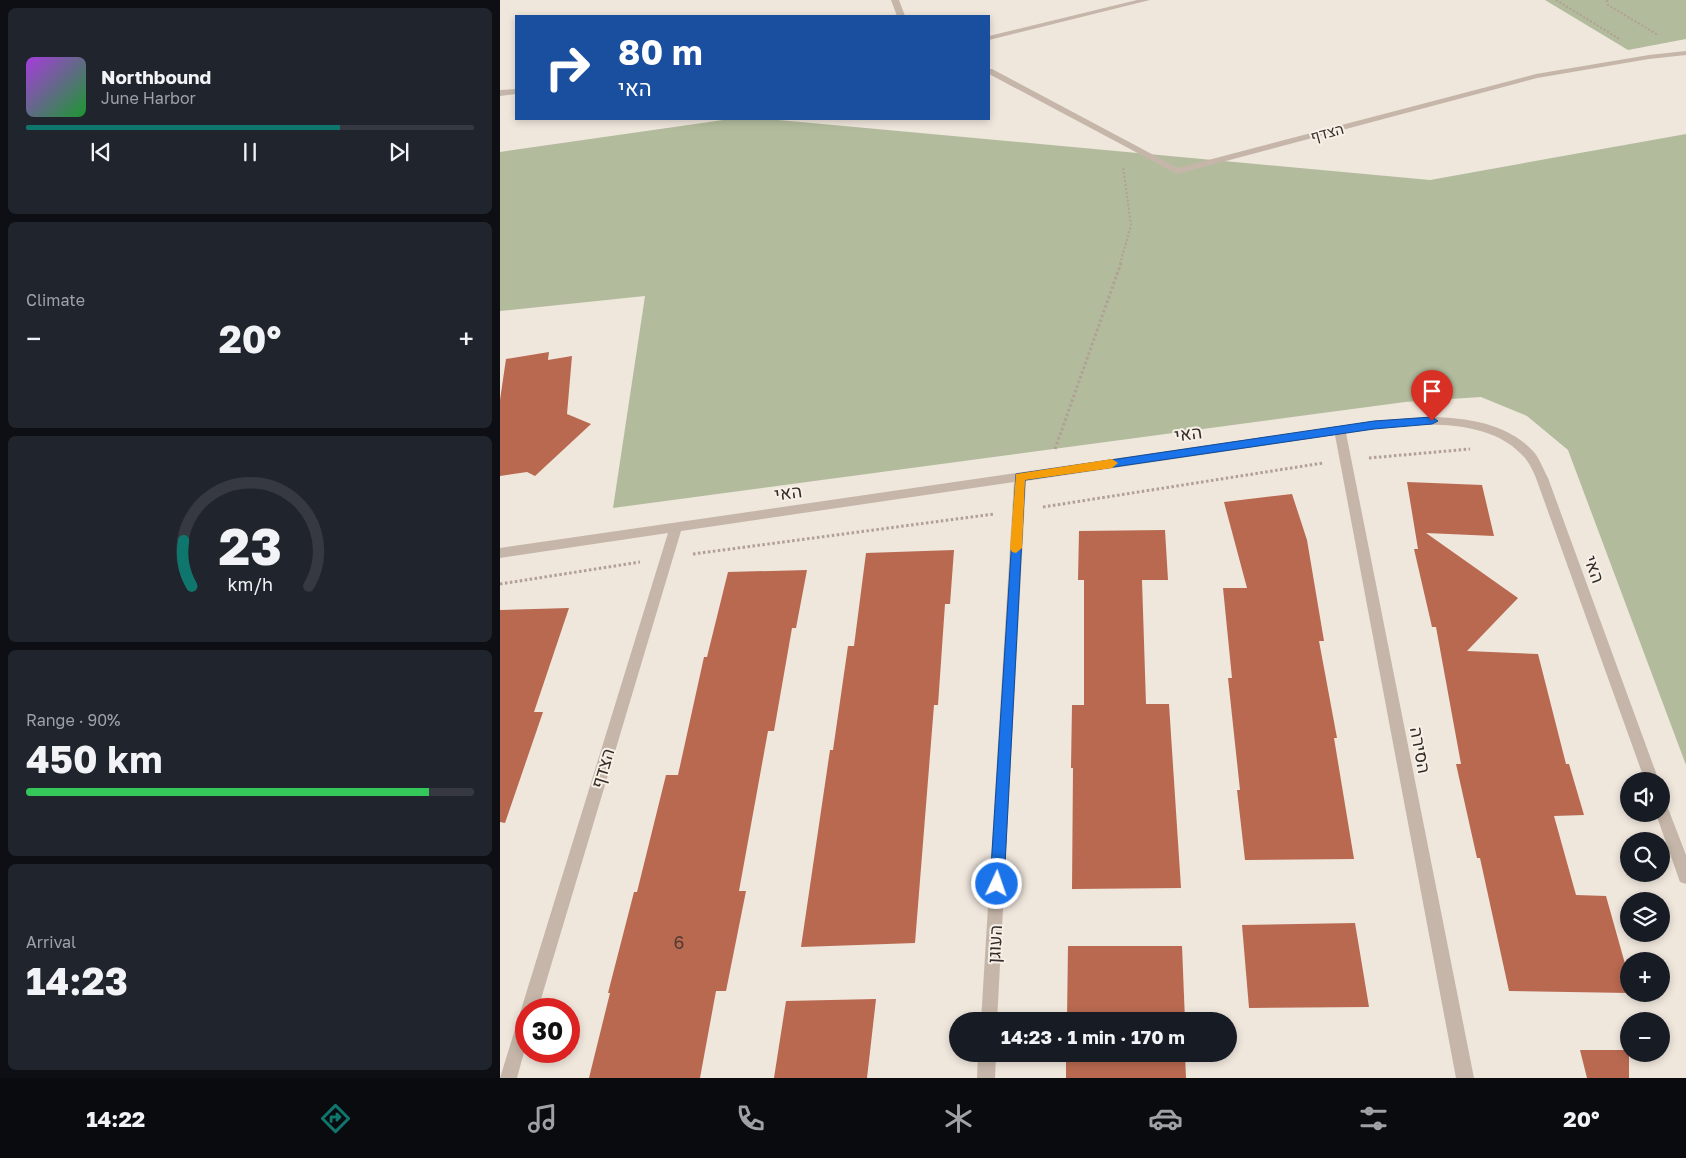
<!DOCTYPE html>
<meta charset="utf-8">
<style>
:root{--surface:#171b24;--page:#20242c;--text:#f1f3f6;--muted:#9ea1a6;--line:#363941;--accent:#0f766e}
body{margin:0;font-family:"Golos Text",Heebo,sans-serif;background:var(--page);color:var(--text);height:100vh;display:flex;flex-direction:column;font-size:19px;white-space:nowrap}
*{box-sizing:border-box;margin:0}
p{font-size:16px;color:var(--muted)}
.icon{flex:none;width:28px;height:28px;fill:none;stroke:currentColor;stroke-width:2;stroke-linecap:round;stroke-linejoin:round}
.map{position:relative;flex:1;overflow:hidden}
.drawer{display:flex;flex-direction:column;gap:8px;padding:8px;background:#0d0f14;width:500px}
.drawer>*{flex:none}
.guide{position:absolute;left:15px;top:15px;width:475px;height:105px;border-radius:0px;box-shadow:0 2px 8px #0003;background:#1a4fa0;color:#fff;overflow:hidden}
.fabs{position:absolute;left:1120px;top:772px;display:grid;gap:10px}
.fabs a{display:grid;place-items:center;width:50px;height:50px;border-radius:50%;background:var(--surface);box-shadow:0 2px 8px #0003;font-size:25px}
.speed{position:absolute;left:15px;top:998px;display:flex;gap:10px;font-size:25px;font-weight:700;text-align:center}
.speed>*{display:grid;place-content:center;width:65px;height:65px;border-radius:50%;background:var(--surface);box-shadow:0 2px 8px #0003;line-height:1}
.speed .limit{border:8px solid #d22;background:#fff;color:#111}
.pin{position:absolute;display:grid;place-items:center;width:42px;height:42px;color:#fff;margin:-51px -21px;border-radius:50% 50% 50% 0;rotate:-45deg;box-shadow:0 0 5px #0007}
.pin .icon{rotate:45deg}
.me{position:absolute;width:55px;margin:-28px;rotate:3deg;stroke-linejoin:round;filter:drop-shadow(0 0 4px #0008)}
.turn{display:flex;align-items:center;gap:18px;height:105px;padding:0 20px;font-size:22px}
.turn .icon{width:65px;height:65px;stroke-width:2.5}
.turn b{display:block;font-size:35px;line-height:42px}
.big{font-size:38px;font-weight:700;line-height:1.1}
.drawer .card{flex:1;display:flex;flex-direction:column;justify-content:center;gap:8px;min-width:0;padding:0 18px;border-radius:8px;background:var(--page)}
.drawer .dial{align-items:center;gap:0}
.dial svg{height:130px;overflow:visible;fill:none;stroke:var(--line);stroke-width:7;stroke-linecap:round;text-anchor:middle}
.dial text{fill:var(--text);stroke:none}
.song{display:flex;align-items:center;gap:15px}
.cover{width:60px;height:60px;border-radius:8px;background:linear-gradient(135deg,hsl(280 70% 55%),hsl(130 70% 35%))}
.played{height:5px;border-radius:2px;background:linear-gradient(90deg,var(--accent) 70%,var(--line) 70%)}
.keys{display:flex;justify-content:space-around;direction:ltr}
.heat{display:flex;justify-content:space-between;align-items:center;font-size:28px;direction:ltr}
.charge{height:8px;border-radius:4px;background:linear-gradient(90deg,#34c759 90%,var(--line) 0)}
.trip{position:absolute;left:449px;top:1012px;width:288px;height:50px;border-radius:25px;background:var(--surface);box-shadow:0 2px 8px #0003;font-weight:700;line-height:50px;text-align:center}
.tab-bar{display:flex;height:80px;justify-content:space-around;align-items:center;background:#090b0e;color:var(--muted)}
.tab-bar .icon{width:35px;height:35px}
.tab-bar .selected{color:var(--accent)}
.tab-bar b{font-size:22px;color:var(--text)}
main{display:flex;flex:1;min-height:0}
.map>svg:first-child{display:block}
.green{fill:#b2bc9d}
.building{fill:#b86950}
.lines{fill:none;stroke-linecap:round;stroke-linejoin:round}
.path-far1{stroke:#b1a093;stroke-width:2;stroke-dasharray:2 2;stroke-linecap:butt}
.path{stroke:#b1a093;stroke-width:3;stroke-dasharray:2.5 2.5;stroke-linecap:butt}
.minor{fill:#c5b6a9;fill-rule:evenodd}
.route{fill:#1a73e8;stroke:#114b97}
.slow{fill:#f59e0b}
.labels{text-anchor:middle;dominant-baseline:central;stroke-width:4;stroke-linejoin:round;paint-order:stroke}
.far-street-label{font-size:15px;fill:#332b28;stroke:#f7f0e7}
.street-label{font-size:18px;fill:#332b28;stroke:#f7f0e7}
.near-number-label{font-size:18px;fill:#543a32}
</style>
<main>
<section class="drawer">
<div class="card">
<div class="song"><i class="cover"></i><div><b>Northbound</b><p>June Harbor</p></div></div>
<div class="played"></div>
<div class="keys"><svg class="icon" aria-label="previous" viewBox="0 0 24 24"><path d="M18 5L8 12l10 7zM5 5v14"/></svg><svg class="icon" aria-label="pause" viewBox="0 0 24 24"><path d="M8 5v14M16 5v14"/></svg><svg class="icon" aria-label="next" viewBox="0 0 24 24"><path d="M6 5l10 7-10 7zM19 5v14"/></svg></div>
</div>
<div class="card"><p>Climate</p>
<div class="heat"><a>−</a><b class="big">20°</b><a>+</a></div>
</div>
<div class="card dial"><svg viewBox="0 0 100 80">
<path d="M14 69A42 42 0 1 1 86 69"/>
<path d="M14 69A42 42 0 0 1 9 41" stroke="#0f766e"/>
<text x="50" y="56" font-size="32" font-weight="700">23</text>
<text x="50" y="72" font-size="11">km/h</text>
</svg></div>
<div class="card"><p>Range · 90%</p><b class="big">450 km</b><div class="charge"></div></div>
<div class="card"><p>Arrival</p><b class="big">14:23</b></div>
</section>
<div class="map">
<svg width="1186" height="1078" viewBox="0 0 1186 1078">
<rect width="100%" height="100%" fill="#efe6dc"/>
<g class="green">
<path d="M1045 0H1186V39L1128 50Z"/>
<path d="M230 119H268L930 180 1186 134V765L1068 450 1027 416 981 397 905 402 113 508 145 296 0 311V152Z"/>
</g>
<g class="building">
<path d="M49 352 48 360 72 356 67 414 91 424 35 476 27 472 0 476V400L6 359Z"/>
<path d="M907 482 982 485 994 536 926 533 1018 598 967 651 1038 654 1066 764H1069L1084 815 1054 816 1076 895 1106 896 1129 978V993L1009 991 980 858H977L956 764H961L936 627H932L914 549H918Z"/>
<path d="M792 494 807 540 824 641H819L837 738H834L854 859 745 860 737 790H740L728 678H732L723 588H747L724 502Z"/>
<path d="M665 530 668 580H642L646 704H669L681 888 572 889 573 768H571L572 705H584V580H578L579 531Z"/>
<path d="M454 550 450 604H445L438 705H434L415 943 301 947 330 750H333L348 646H354L366 553Z"/>
<path d="M307 570 296 628H292L274 731H268L239 891H246L226 991H216L200 1078H89L110 993H108L134 892H137L166 775H178L204 657H207L228 572Z"/>
<path d="M69 608 34 712H43L5 823 0 822V610Z"/>
<path d="M855 923 869 1007 749 1008 742 925Z"/>
<path d="M568 946H682L685 1021H567Z"/>
<path d="M376 999 367 1078H274L286 1001Z"/>
<path d="M1080 1050H1129V1078H1087Z"/>
<path d="M566 1054H685L686 1078H566Z"/>
</g>
<g class="lines">
<g class="path-far1">
<path d="M1056 0 1121 40"/>
<path d="M1107 0 1108 5 1158 35"/>
<path d="M620 264 631 225 623 166"/>
</g>
<g class="path">
<path d="M555 449 621 263"/>
<path d="M869 458 970 449"/>
<path d="M543 507 823 463"/>
<path d="M193 554 494 514"/>
<path d="M0 584 140 562"/>
</g>
<g class="minor">
<path d="M391 0H399L405 16H397Z"/>
<path d="M637 0H650L489 40V36Z"/>
<path d="M1186 51V55L1149 59 1037 78 677 174 489 74V69H492L678 168 1036 74 1149 55Z"/>
<path d="M0 90 16 89V94L0 96Z"/>
<path d="M925 417C962 417 1006 422 1033 451 1040 459 1043 469 1048 478L1159 781H1145L1036 478C1033 471 1030 464 1025 458 985 411 900 425 846 433L974 1078H956L835 435 526 481 497 1021H481L514 482 181 531 38 1009H26V1045L17 1078H0L168 533 0 558V548L874 421Z"/>
<path d="M1161 801 1166 803 1186 855V884L1180 882 1156 814H1161Z"/>
<path d="M478 1054H496L495 1078H477Z"/>
</g>
</g>
<path class="route" d="M932 417 938 421 932 424 874 429 525 480 504 884 502 889 497 891 492 889 490 884 516 474 874 421Z"/>
<path class="slow" d="M612 459 618 463 612 468 525 480 522 548 516 553 512 552 510 548 516 474Z"/>
<g class="labels">
<g class="far-street-label">
<text transform="translate(827 132) rotate(-15)">הצדף</text>
</g>
<g class="street-label">
<text transform="translate(688 433) rotate(-8)">האי</text>
<text transform="translate(288 492) rotate(-8)">האי</text>
<text transform="translate(1095 569) rotate(70)">האי</text>
<text transform="translate(921 750) rotate(79)">הסירה</text>
<text transform="translate(102 768) rotate(-73)">הצדף</text>
<text transform="translate(494 944) rotate(-87)">העוגן</text>
</g>
<g class="near-number-label">
<text x="179" y="942">6</text>
</g>
</g>
</svg>
<div class="fabs">
<a><svg class="icon" aria-label="sound" viewBox="0 0 24 24"><path d="M4 9h4l5-4v14l-5-4H4zM17 9q2 3 0 6"/></svg></a>
<a><svg class="icon" aria-label="search" viewBox="0 0 24 24"><circle cx="10" cy="10" r="6"/><path d="M15 15l6 6"/></svg></a>
<a><svg class="icon" aria-label="layers" viewBox="0 0 24 24"><path d="M12 4l9 5-9 5-9-5zM3 14l9 5 9-5"/></svg></a>
<a>+</a>
<a>−</a>
</div>
<div class="speed"><div class="limit">30</div></div>
<div class="pin" style="left:932px;top:421px;background:#d93025"><svg class="icon" aria-label="arrive" viewBox="0 0 24 24"><path d="M6 21V4h12l-3 4 3 4H6"/></svg></div>
<svg class="me" style="left:497px;top:884px" viewBox="-20 -20 40 40"><circle r="17" fill="#1a73e8" stroke="#fff" stroke-width="3"/><path d="M0-11L8 9 0 5-8 9z" fill="#fff"/></svg>
<div class="trip">14:23 · 1 min · 170 m</div>
<div class="guide">
<div class="turn"><svg class="icon" aria-label="right" viewBox="0 0 24 24"><path d="M7 20v-9h11M14 6l5 5-5 5"/></svg><div><b>80 m</b>האי</div></div>
</div>
</div>
</main>
<nav class="tab-bar">
<b>14:22</b>
<svg class="icon selected" aria-label="directions" viewBox="0 0 24 24"><path d="M12 3l9 9-9 9-9-9zM9 14v-3h6M13 9l2 2-2 2"/></svg>
<svg class="icon" aria-label="music" viewBox="0 0 24 24"><path d="M9 18V5l10-2v13"/><circle cx="6" cy="18" r="3"/><circle cx="16" cy="16" r="3"/></svg>
<svg class="icon" aria-label="phone" viewBox="0 0 24 24"><path d="M5 4h4l2 5-3 2q2 4 5 5l2-3 5 2v4C11 20 4 13 5 4z"/></svg>
<svg class="icon" aria-label="climate" viewBox="0 0 24 24"><path d="M12 3v18M4 7l16 10M4 17L20 7"/></svg>
<svg class="icon" aria-label="car" viewBox="0 0 24 24"><path d="M5 17H2v-5l4-1 3-4h7l3 4 3 1v5h-3M9 17h6M6 11h13"/><circle cx="7" cy="17" r="2"/><circle cx="17" cy="17" r="2"/></svg>
<svg class="icon" aria-label="filters" viewBox="0 0 24 24"><path d="M4 7h16M4 17h16"/><circle cx="9" cy="7" r="2"/><circle cx="15" cy="17" r="2"/></svg>
<b>20°</b>
</nav>
